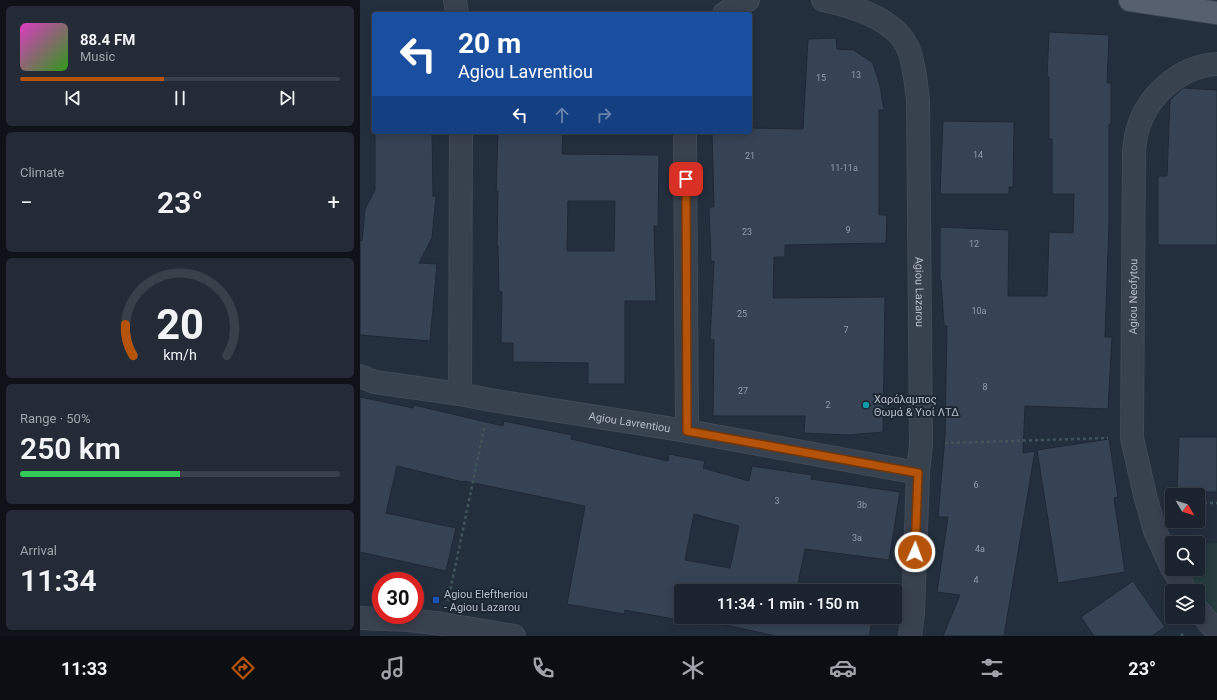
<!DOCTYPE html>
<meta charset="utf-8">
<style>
:root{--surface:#1b232e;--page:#242b36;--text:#f1f3f6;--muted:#a0a4aa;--line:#39404a;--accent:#b45309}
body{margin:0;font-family:Roboto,sans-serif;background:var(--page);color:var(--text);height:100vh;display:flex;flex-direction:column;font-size:15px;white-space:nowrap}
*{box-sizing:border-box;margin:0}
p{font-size:13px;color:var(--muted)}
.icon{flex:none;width:22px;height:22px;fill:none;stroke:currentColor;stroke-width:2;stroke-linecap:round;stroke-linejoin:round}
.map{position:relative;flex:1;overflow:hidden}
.sheet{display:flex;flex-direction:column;gap:6px;padding:6px;background:#0f1319;width:360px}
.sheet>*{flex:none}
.top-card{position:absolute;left:12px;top:12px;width:380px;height:122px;border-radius:4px;box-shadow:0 2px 10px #0003,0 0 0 1px var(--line);background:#1a4fa0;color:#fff;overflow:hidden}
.needle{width:26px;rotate:128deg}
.fabs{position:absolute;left:805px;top:488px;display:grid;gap:8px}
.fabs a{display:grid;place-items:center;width:40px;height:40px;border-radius:4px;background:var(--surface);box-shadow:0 2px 10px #0003,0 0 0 1px var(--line);font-size:20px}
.speed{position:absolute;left:12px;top:572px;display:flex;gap:8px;font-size:20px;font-weight:700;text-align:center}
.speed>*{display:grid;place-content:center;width:52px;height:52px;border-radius:50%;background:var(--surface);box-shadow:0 2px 10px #0003,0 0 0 1px var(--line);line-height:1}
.speed .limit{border:6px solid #d22;background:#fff;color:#111}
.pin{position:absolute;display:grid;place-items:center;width:34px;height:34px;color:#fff;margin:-17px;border-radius:8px;box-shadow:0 2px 6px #0006}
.me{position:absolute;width:44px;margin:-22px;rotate:2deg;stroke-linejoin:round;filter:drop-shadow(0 0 3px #0008)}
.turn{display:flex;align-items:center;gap:14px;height:84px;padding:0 20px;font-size:18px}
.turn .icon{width:52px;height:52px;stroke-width:2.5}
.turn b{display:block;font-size:28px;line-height:34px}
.lanes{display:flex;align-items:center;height:38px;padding:0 20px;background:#0003;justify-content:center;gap:20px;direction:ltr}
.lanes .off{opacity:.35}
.big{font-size:30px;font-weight:600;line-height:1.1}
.sheet .widget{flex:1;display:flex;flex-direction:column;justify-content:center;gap:6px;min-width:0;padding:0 14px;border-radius:6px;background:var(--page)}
.sheet .dial{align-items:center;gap:0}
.dial svg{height:104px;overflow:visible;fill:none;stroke:var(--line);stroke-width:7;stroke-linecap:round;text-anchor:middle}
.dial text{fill:var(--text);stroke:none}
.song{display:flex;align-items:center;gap:12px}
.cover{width:48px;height:48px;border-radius:6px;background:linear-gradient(135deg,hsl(310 70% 55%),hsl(110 70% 35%))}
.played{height:4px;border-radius:2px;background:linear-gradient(90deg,var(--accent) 45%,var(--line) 45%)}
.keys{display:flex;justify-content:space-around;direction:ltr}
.heat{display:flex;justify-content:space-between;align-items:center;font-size:22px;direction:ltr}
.charge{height:6px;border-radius:3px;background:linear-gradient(90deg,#34c759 50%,var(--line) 0)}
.trip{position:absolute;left:314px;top:584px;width:228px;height:40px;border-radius:4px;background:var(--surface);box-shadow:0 2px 10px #0003,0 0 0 1px var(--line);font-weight:600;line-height:40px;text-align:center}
.tab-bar{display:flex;height:64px;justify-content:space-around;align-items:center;background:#0b0e12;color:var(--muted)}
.tab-bar .icon{width:28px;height:28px}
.tab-bar .on{color:var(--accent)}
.tab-bar b{font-size:18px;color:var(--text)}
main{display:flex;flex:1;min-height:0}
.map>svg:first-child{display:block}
.green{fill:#263c3f}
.building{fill:#364354;stroke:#1f2835;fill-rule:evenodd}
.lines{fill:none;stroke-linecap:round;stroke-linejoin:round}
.minor-casing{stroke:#414a57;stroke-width:24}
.tertiary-casing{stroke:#414a57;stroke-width:24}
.primary-casing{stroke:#414a57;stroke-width:24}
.path{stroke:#3f5557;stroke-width:2.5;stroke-dasharray:3 3;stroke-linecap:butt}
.minor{stroke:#38414e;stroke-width:22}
.tertiary{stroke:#38414e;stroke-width:22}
.primary{stroke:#56606e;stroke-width:22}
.route-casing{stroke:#753606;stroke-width:10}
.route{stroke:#b45309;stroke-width:7}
.culture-dot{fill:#0f9aa8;stroke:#1d2633;stroke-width:1.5}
.transit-dot{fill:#1a4fb4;stroke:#1d2633;stroke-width:1.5}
.labels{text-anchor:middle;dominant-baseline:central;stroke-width:4;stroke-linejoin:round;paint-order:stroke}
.number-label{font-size:9px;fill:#929caa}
.street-label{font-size:11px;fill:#b4bcc9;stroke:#1d2633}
.poi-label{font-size:11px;fill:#b4bcc9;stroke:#1d2633;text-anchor:start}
</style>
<main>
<section class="sheet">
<div class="widget">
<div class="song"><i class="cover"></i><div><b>88.4 FM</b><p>Music</p></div></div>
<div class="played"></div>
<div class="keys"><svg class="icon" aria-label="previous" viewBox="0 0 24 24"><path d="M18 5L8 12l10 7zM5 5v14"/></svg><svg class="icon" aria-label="pause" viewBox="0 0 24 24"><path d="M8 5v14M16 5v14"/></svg><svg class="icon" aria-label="next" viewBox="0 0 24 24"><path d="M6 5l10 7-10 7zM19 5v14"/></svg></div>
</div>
<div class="widget"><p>Climate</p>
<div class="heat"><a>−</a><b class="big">23°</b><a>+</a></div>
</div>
<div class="widget dial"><svg viewBox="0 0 100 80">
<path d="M14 69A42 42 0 1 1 86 69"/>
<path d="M14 69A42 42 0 0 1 8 45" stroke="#b45309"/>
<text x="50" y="56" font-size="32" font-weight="700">20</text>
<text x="50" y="72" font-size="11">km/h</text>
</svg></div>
<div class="widget"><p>Range · 50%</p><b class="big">250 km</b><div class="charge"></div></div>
<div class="widget"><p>Arrival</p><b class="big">11:34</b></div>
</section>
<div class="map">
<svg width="857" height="636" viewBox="0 0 857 636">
<rect width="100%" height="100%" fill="#242f3e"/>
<path class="green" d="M857 543V623L849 615 838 591 826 569H838V544Z"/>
<g class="building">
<path d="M689 32 749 35 747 83H751V124H749V223L745 337H752L748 409 665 406 663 453 675 451 644 636H583L600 595 577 592 588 517H578L585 435 587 326H584L581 280H580V227L649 230 648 296H687L689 232 713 233 714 194H692V139H689V77H687Z"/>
<path d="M476 38 477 49 494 50 513 63 520 86 524 110H519V215H527L526 243 425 245V257H414L413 298 525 297 523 432 488 435 444 433 445 416H353L354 340H350L354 261H351L349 207H354L352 132H390V128L443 129 448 39Z"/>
<path d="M823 88 857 90V245H798V176H807L810 100Z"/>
<path d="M583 121 654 122 653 187H649V194H580Z"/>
<path d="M15 132H72L73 196H76L72 238 59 263 77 264 70 341 0 335V240L2 241 5 209 15 190Z"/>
<path d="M138 132H203L202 154 299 155 298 226H294L296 301H265V384H228V363L153 362V343H141L142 292H139L138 246H137L138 191H136ZM208 201H255L254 251H207Z"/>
<path d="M0 397 53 408 54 405 143 426 144 421 212 435 211 439 308 461 309 454 345 461 343 468 389 481 392 466 452 475 451 479 540 492 529 560 445 549 437 588 461 591H321V617H513L509 636H416L347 621 346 625 265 610 264 614 207 604 225 506 104 481 103 482 37 466 26 513 96 528 86 571 0 552ZM334 514 379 526 370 568 325 560Z"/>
<path d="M819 437H857V492H817Z"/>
<path d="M749 439 758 497 754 498 765 572 698 583 677 450Z"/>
<path d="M773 581 805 627 792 636H734L721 617Z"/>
</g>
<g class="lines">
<g class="minor-casing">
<g id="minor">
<path d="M95 0 97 14"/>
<path id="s1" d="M463 0C492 6 533 18 547 46 554 60 556 85 558 100L561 444 558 473 553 614 550 636"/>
<path d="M364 14 380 3 388 0"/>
<path d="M325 132 327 431"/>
<path id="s2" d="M0 376 15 382 100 394 130 400 327 431 558 473"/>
<path d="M100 394 101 132"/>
<path id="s3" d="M812 568 795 531 785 495 772 438 774 151C775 145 775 138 777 132 786 96 820 66 857 64"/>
<path d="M813 569 826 591"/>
<path d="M838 610 857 632"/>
</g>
</g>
<g class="tertiary-casing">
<path id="tertiary" d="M0 618 48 620 83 624 154 636"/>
</g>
<g class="primary-casing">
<path id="primary" d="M770 0 857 13"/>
</g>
<g class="path">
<path d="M585 443 748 438"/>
<path d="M838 503H857"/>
<path d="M88 601 125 424"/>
<path d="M821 636 825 632"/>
</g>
<use href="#minor" class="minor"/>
<use href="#tertiary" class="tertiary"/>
<use href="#primary" class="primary"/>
</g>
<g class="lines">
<g class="route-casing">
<path id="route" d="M326 179 327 431 558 473 555 552"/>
</g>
<use href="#route" class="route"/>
</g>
<circle class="culture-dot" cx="506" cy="405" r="4"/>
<rect class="transit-dot" x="72" y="596" width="8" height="8" rx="2"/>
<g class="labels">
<g class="number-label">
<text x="496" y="75">13</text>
<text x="461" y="78">15</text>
<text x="618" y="155">14</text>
<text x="390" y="156">21</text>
<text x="484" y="168">11-11a</text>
<text x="488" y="230">9</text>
<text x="387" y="232">23</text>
<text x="614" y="244">12</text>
<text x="619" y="311">10a</text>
<text x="382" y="314">25</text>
<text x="486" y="330">7</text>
<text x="625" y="387">8</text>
<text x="383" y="391">27</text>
<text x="468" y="405">2</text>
<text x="616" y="485">6</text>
<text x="417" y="501">3</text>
<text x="502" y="505">3b</text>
<text x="497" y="538">3a</text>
<text x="620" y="549">4a</text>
<text x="616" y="580">4</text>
</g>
<g class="street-label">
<text stroke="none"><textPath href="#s1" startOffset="346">Agiou Lazarou</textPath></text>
<text stroke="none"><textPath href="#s3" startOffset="278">Agiou Neofytou</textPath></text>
<text stroke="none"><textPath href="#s2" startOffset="274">Agiou Lavrentiou</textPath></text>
</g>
<g class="poi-label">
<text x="514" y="399">Χαράλαμπος<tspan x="514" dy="13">Θωμά &amp; Υιοί ΛΤΔ</tspan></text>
<text x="84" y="594">Agiou Eleftheriou<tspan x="84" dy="13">- Agiou Lazarou</tspan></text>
</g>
</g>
</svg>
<div class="fabs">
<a><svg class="needle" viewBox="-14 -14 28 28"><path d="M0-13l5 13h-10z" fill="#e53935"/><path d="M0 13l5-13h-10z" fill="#a0a4aa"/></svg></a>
<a><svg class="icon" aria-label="search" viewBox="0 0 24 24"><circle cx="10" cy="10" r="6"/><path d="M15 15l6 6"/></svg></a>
<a><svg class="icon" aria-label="layers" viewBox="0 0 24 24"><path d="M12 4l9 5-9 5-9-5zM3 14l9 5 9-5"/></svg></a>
</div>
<div class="speed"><div class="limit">30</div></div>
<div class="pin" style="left:326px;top:179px;background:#d93025"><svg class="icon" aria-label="arrive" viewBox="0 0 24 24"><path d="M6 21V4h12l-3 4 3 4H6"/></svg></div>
<svg class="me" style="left:555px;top:552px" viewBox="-20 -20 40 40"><circle r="17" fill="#b45309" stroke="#fff" stroke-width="3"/><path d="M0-11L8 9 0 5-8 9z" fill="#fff"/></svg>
<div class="trip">11:34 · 1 min · 150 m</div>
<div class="top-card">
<div class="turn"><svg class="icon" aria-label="left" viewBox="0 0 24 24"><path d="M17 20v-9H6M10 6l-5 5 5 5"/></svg><div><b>20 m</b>Agiou Lavrentiou</div></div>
<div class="lanes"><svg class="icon" aria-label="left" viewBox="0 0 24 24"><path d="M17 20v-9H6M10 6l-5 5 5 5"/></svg><svg class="icon off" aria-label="ahead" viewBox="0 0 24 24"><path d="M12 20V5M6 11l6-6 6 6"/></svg><svg class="icon off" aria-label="right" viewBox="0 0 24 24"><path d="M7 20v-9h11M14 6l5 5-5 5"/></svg></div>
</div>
</div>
</main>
<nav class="tab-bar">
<b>11:33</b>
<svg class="icon on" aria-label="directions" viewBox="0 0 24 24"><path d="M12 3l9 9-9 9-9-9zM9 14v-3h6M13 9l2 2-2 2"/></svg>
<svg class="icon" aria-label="music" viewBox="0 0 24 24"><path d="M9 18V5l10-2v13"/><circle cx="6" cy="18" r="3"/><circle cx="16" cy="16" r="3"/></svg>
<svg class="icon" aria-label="phone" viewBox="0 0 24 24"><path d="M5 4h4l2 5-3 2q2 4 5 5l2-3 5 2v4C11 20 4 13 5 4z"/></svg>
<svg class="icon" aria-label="climate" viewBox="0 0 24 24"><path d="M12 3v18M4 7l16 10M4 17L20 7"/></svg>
<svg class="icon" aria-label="car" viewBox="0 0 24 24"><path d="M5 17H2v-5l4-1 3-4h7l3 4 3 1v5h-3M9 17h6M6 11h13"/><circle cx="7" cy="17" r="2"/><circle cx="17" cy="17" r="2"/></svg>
<svg class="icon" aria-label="filters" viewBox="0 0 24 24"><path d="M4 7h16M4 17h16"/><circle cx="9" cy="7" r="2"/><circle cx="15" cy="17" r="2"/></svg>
<b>23°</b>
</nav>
